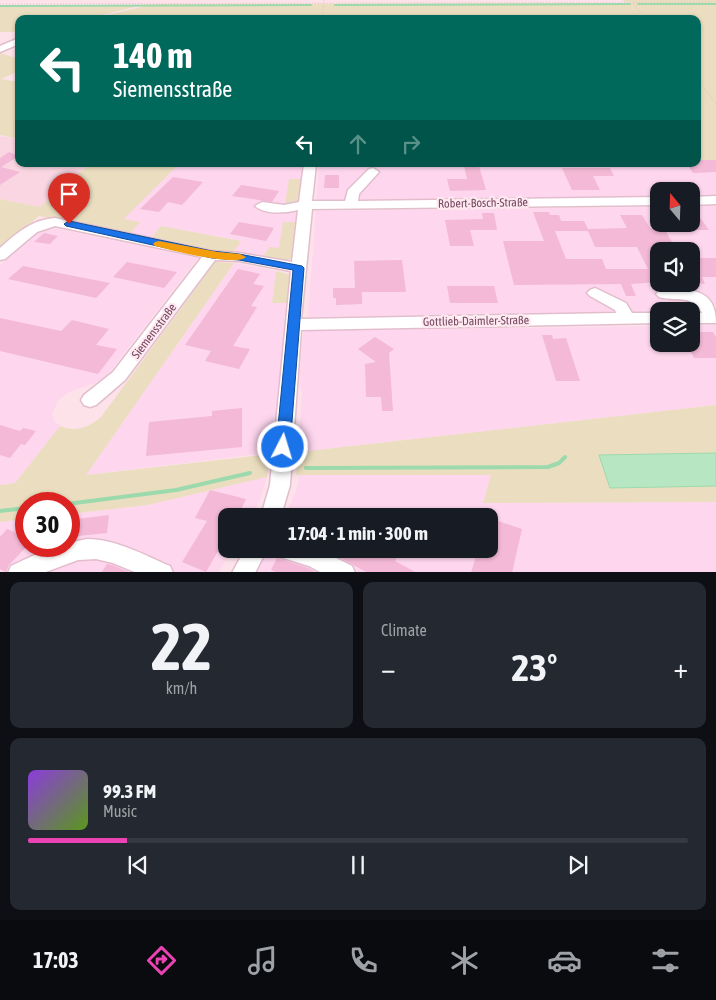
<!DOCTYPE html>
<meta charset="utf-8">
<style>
:root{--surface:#171b24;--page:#242831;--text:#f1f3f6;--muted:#9ea1a6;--line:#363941;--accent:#eb43b4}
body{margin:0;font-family:"Asap Condensed",sans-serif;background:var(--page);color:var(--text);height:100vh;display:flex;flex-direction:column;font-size:19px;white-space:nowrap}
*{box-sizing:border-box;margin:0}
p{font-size:16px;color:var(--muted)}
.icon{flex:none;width:28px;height:28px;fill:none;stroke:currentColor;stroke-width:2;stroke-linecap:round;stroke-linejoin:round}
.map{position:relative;height:572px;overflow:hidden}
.drawer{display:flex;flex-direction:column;gap:10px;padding:10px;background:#0d0f14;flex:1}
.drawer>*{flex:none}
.banner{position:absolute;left:15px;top:15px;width:686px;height:152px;border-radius:10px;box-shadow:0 1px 4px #0004;background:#00695c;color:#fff;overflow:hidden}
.needle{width:32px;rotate:341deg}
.controls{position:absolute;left:650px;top:182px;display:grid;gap:10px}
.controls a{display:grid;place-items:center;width:50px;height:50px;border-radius:10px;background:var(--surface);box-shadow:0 1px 4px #0004;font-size:25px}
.speed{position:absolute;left:15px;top:492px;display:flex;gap:10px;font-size:25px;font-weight:700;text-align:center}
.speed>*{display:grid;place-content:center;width:65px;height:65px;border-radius:50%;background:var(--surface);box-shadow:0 1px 4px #0004;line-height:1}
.speed .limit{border:8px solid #d22;background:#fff;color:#111}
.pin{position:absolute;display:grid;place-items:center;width:42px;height:42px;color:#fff;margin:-51px -21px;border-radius:50% 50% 50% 0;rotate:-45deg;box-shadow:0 0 5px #0007}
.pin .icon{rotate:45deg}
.me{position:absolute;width:55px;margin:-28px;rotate:5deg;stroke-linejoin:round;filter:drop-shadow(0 0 4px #0008)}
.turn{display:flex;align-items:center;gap:18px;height:105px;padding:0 15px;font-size:22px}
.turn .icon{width:65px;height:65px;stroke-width:2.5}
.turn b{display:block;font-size:35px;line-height:42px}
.lanes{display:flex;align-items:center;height:48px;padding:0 15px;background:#0003;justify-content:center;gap:25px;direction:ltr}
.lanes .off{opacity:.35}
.big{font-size:38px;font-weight:700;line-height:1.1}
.drawer .card{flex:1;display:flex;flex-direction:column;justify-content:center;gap:8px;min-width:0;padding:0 18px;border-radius:10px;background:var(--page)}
.drawer .dial{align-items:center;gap:0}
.dial b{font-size:65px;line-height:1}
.song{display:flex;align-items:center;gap:15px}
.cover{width:60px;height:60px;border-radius:8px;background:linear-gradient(135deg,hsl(270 70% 55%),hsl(90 70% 35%))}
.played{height:5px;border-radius:2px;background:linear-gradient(90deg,var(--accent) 15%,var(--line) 15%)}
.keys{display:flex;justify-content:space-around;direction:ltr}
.heat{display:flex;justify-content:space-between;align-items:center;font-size:28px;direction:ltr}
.drawer .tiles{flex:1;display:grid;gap:10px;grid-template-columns:1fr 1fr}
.card:last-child{grid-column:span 2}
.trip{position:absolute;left:218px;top:508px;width:280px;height:50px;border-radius:10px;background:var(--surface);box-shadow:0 1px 4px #0004;font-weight:700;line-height:50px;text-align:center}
.tabs{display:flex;height:80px;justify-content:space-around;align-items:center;background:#090b0e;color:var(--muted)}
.tabs .icon{width:35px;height:35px}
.tabs .selected{color:var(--accent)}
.tabs b{font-size:22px;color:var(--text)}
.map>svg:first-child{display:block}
.residential{fill:#fad6e2}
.commercial{fill:#fed6ee;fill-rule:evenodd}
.green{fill:#ebdec0}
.water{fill:#b6e7c2;stroke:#9cd9ac}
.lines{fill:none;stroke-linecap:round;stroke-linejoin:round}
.stream-far1{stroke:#9cd9ac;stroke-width:2}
.stream{stroke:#9cd9ac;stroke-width:4}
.building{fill:#f3b9d6;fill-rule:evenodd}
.minor-casing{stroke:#e2becd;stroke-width:3}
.path{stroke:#d89cbb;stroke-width:1;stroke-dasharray:0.5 2.5;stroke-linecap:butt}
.minor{fill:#fff;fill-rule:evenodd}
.route{fill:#1a73e8;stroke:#114b97}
.slow{fill:#f59e0b}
.labels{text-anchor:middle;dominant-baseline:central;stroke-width:4.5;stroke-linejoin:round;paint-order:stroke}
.street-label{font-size:12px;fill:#764861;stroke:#ffe9f0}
</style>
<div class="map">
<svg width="716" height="573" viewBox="0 0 716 573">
<rect width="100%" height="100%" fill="#fde2ea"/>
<path class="residential" d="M0 136 19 139V164H90L40 207 0 199Z"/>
<g class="commercial">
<path d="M698 160H716V196L691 197V191H659V197L316 201 319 164H698Z"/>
<path d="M179 164H304L298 222 279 248 262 258 232 254 241 241 161 226 150 239 129 235 123 219Z"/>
<path d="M691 206H716V311L311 317 308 315 316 211 659 207V224H691ZM659 251H691V284H659Z"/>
<path d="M48 227 198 258 107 375 95 383 67 393 58 401 52 414 54 421 60 426 15 483 0 485V265L40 231Z"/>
<path d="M234 263 276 271 272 303H289L276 452 85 475Z"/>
<path d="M716 325V405L298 452 302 393 299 385 303 333 306 331 659 326V344H691V326Z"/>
<path d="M299 475H492L484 503 716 502V572L256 573 268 549H489V516H285L296 491Z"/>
<path d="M267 477 259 503 251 516H226V549H232L219 572H0V522L26 519V546H69V514L148 505Z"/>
</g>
<g class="green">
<path d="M622 0H716V160H698V19H90L145 6 149 4 634 3 624 2Z"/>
<path d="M139 6 86 19H19V32H0V7Z"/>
<path d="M0 53 19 59V71L1 79 19 82V139L0 135Z"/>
<path d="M90 164H179L124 219 140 222 129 235 39 216 0 248V199L40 207Z"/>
<path d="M289 179H302L299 205H285Z"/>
<path d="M283 222H298L293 258 282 262 262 258 270 247 279 248Z"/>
<path d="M161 226 241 241 232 254 150 239Z"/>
<path d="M215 262 234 263 86 475 271 454 267 477 148 505 69 514V504H26V519L0 522V485L15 483 60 426C74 433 90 427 101 417Z"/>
<path d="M276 271 292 275 289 303H272Z"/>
<path d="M716 405V453L600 455 610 488 716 486V502L483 503 491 475H296L298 452Z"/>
</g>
<path class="water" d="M716 453V486L610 488 599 455Z"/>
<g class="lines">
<g class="stream-far1">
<path d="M638 4H716"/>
<path d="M335 5 630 4"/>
<path d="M0 6 311 5"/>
</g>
<g class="stream">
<path d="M306 468 548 467 559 463 565 457"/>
<path d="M67 504 176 490 250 473"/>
<path d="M0 511 26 508"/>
</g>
</g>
<g class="building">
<path d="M9 152 19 156 1 167 20 172 0 185V158Z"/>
<path d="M698 160H716V172L693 173 687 164H698Z"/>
<path d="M464 166H479L486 190 450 191 447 179H467Z"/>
<path d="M562 168H610L614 176H593L600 190H572Z"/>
<path d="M325 175H339V188H324Z"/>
<path d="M173 177 203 182 182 205 168 202 159 212 140 209Z"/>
<path d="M241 185 279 191 272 202 232 196Z"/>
<path d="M533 212H549L550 215H559L561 221H584L588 229 627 228 620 215H642L650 228H664L677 251H659V282L631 284 636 296H626L621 284 514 285 503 241H544ZM555 231H588L595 247H637L648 269H606L602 259H566Z"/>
<path d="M482 213H494L497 230H470L474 246H450L445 220 483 219Z"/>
<path d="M699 216 709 230H691V217Z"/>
<path d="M239 222 274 228 266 241 230 234Z"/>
<path d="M44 233 58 236 50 244 34 242Z"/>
<path d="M691 258H716V277H702L705 284 697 283 691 281Z"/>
<path d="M402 260 406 292H362V304L336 305V298H333V288H355L354 261Z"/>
<path d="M127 262 177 272 164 288 113 277Z"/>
<path d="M23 266 110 283 96 298 8 279Z"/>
<path d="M238 269 260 274 253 284 264 286 251 306 257 307 233 346 250 349 239 369 205 361 211 351 185 345Z"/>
<path d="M447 286H494L498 303H450Z"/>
<path d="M0 318 61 331 72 320 109 329 96 345 117 349 98 374 0 351Z"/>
<path d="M691 332H713L716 337V358H694L687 344H691Z"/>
<path d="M542 335H552L553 339 566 338 580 381H556Z"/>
<path d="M375 337 394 349 389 353 393 411H382L381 397H366L365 364 376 362 358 349Z"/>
<path d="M242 408V447L146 456 149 422 212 416V411Z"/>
<path d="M0 425 20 431 23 428 36 431 25 445 21 444 10 458 0 455Z"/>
<path d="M210 490 246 499 238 516H226V537L206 572 182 562 207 521 195 518Z"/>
<path d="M109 515 107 533 69 537V520Z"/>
<path d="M489 518 522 529 512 573H471L478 549H489Z"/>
<path d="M7 529 21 535 26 533V547L9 565 6 572 0 569V537Z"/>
<path d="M324 549H371L379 553 381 549H402L395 561 417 573H368Z"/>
<path d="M277 558 308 568 317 573H277L271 570Z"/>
<path d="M107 564 112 565 131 573H101Z"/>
</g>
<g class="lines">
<g class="minor-casing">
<g id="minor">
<path d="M19 38V44L0 52V46Z"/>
<path d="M304 164H316L312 201H345L348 190 369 169 373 168 379 172 359 194 358 201 659 197V205L312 209 301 319 616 313 615 310 590 296 587 293 590 290 595 288 626 303 632 313H659V323L301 330 290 485 281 516H261L270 485 291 271 239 261 215 260 125 380 96 405 90 407 84 405 81 400 84 395 113 372 202 257 55 226 37 232 5 259 0 260V248C17 233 31 220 55 218L211 251 239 253 292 262 298 210C286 213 265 215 255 206L262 202 284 205 299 202Z"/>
<path d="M716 196V204L691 205V197Z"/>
<path d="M664 289C692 289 716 289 716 323H691V313H702C688 292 679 303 659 297L656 294 659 291Z"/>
<path d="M87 539C116 539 144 555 170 566L173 573H137L113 563 96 559 78 560 43 573H8L11 566C29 558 49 546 69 546V543Z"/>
<path d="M245 549H267L255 573H232Z"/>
<path d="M274 549H318L352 566 355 573H322L309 566 277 556Z"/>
</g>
</g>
<g class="path">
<path d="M633 3 645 19"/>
<path d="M0 4 716 2"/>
<path d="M322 19 324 0"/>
<path d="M698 81 716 103"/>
</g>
<use href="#minor" class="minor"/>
</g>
<path class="route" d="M69 221 212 251 239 254 302 266 304 268 290 447 288 451 283 453 278 451 276 447 293 270 239 260 212 258 66 226 64 224Z"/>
<path class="slow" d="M159 241 218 252 240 254 246 257C236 267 170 250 155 246L153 244 155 242Z"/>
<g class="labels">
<g class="street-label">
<text transform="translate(483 203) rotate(-1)">Robert-Bosch-Straße</text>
<text transform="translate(476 321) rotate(-1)">Gottlieb-Daimler-Straße</text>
<text transform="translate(154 331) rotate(-53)">Siemensstraße</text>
</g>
</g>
</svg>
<div class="controls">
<a><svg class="needle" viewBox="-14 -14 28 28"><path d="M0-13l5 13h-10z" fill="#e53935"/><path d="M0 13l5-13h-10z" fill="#9ea1a6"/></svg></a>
<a><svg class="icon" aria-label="sound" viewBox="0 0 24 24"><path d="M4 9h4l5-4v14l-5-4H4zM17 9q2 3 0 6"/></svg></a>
<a><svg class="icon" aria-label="layers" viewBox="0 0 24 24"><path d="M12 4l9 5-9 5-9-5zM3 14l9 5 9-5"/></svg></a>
</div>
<div class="speed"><div class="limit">30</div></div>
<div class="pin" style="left:69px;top:224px;background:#d93025"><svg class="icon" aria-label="arrive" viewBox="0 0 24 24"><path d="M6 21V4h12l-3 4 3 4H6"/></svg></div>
<svg class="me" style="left:283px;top:447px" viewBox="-20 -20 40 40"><circle r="17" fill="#1a73e8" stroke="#fff" stroke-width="3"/><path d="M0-11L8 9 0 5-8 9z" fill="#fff"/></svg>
<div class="trip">17:04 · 1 min · 300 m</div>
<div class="banner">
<div class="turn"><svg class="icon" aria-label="left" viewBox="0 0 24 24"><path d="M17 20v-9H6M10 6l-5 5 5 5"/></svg><div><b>140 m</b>Siemensstraße</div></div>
<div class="lanes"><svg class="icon" aria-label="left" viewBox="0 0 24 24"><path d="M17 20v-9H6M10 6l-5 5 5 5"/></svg><svg class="icon off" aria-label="ahead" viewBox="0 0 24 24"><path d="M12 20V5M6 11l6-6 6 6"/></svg><svg class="icon off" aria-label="right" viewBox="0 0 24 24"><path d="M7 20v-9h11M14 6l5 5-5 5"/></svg></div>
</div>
</div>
<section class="drawer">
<div class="tiles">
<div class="card dial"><b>22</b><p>km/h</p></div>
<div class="card"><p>Climate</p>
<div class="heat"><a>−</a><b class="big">23°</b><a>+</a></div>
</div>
<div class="card">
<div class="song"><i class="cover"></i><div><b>99.3 FM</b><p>Music</p></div></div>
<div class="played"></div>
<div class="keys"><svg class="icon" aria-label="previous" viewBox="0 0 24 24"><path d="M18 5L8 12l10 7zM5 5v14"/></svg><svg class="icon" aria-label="pause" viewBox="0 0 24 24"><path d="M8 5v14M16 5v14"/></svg><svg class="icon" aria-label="next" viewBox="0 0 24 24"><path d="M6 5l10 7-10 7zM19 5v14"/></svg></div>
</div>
</div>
</section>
<nav class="tabs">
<b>17:03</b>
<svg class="icon selected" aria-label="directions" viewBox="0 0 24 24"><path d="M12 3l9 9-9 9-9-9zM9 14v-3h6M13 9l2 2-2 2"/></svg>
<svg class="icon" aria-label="music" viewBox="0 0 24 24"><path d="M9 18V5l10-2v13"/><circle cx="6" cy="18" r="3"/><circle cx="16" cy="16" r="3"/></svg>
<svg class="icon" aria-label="phone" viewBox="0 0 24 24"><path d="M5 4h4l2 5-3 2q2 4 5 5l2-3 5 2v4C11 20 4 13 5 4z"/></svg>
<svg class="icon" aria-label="climate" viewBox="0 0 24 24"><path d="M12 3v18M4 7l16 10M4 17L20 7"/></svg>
<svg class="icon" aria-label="car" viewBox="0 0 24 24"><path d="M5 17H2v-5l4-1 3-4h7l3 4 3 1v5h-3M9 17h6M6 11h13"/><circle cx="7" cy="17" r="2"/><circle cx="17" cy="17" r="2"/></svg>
<svg class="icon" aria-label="filters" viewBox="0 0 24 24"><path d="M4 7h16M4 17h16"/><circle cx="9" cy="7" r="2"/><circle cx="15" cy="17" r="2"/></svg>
</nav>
